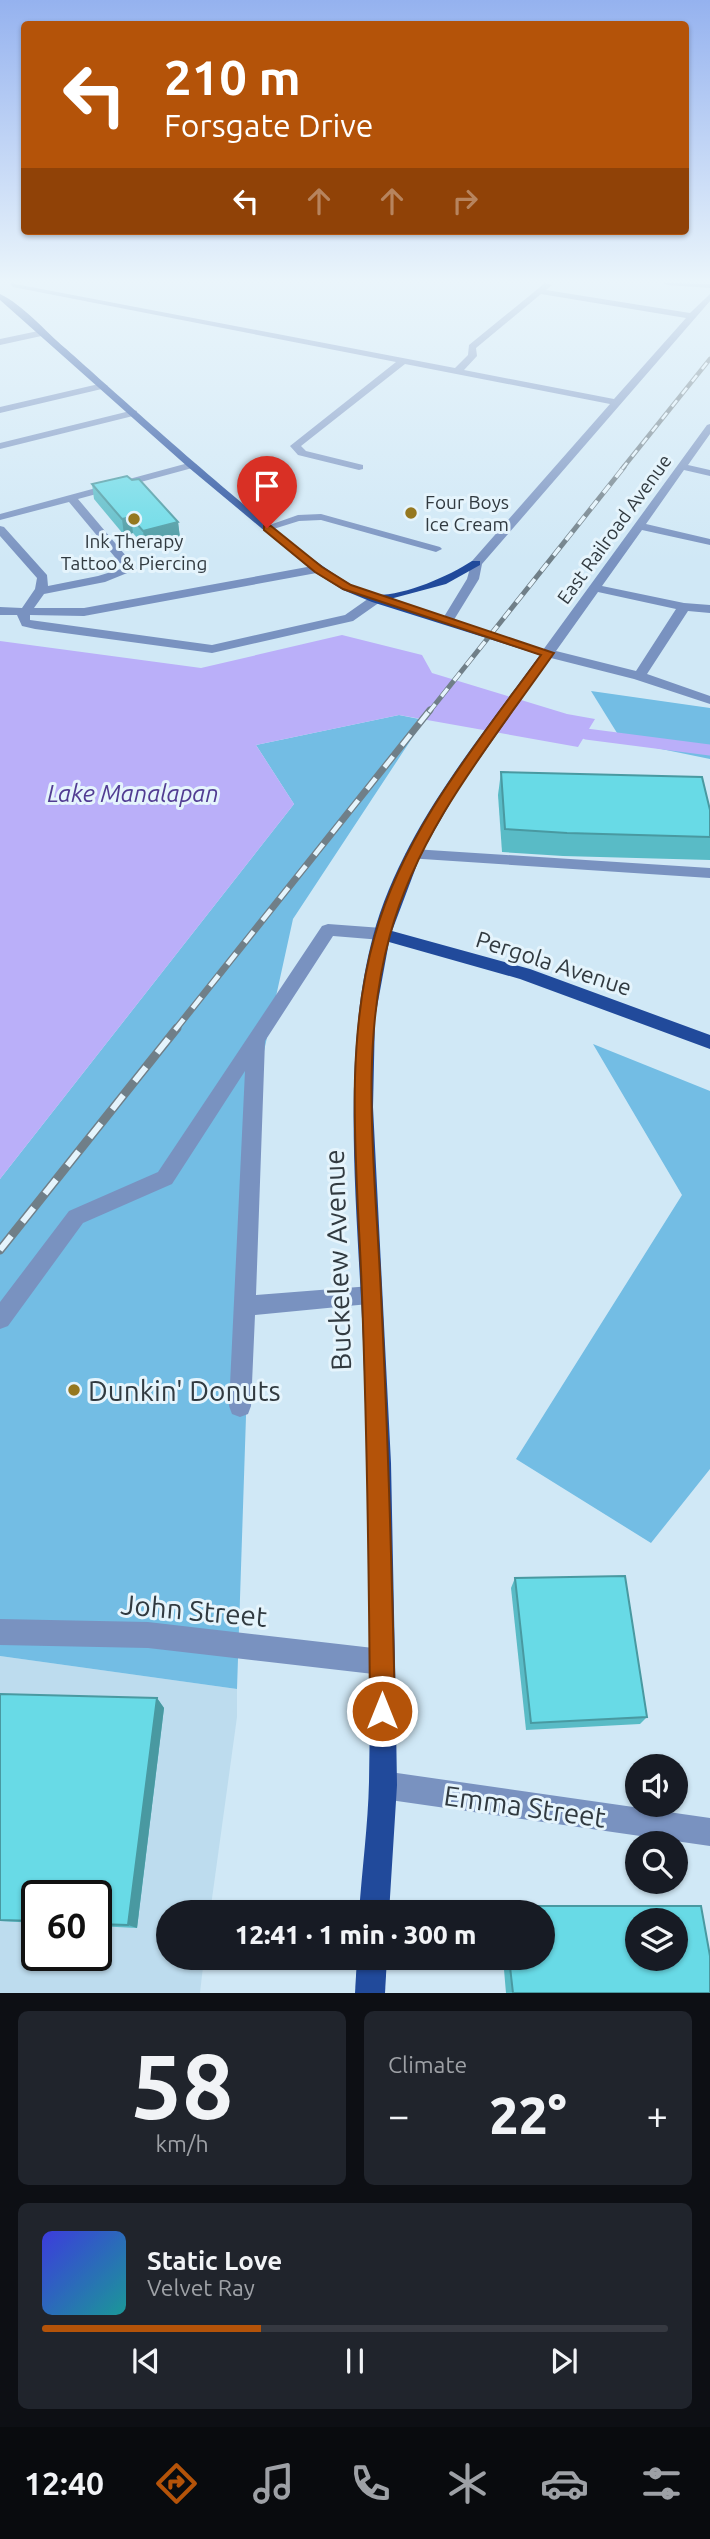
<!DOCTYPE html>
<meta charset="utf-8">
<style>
:root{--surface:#171b24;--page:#20242c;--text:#f1f3f6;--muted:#9ea1a6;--line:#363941;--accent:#b45309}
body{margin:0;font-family:Ubuntu,sans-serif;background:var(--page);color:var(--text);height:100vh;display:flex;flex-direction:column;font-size:26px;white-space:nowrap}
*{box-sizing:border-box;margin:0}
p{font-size:23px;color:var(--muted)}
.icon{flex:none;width:38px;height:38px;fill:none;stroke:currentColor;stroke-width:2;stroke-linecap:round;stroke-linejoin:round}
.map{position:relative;height:1993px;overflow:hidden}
.panel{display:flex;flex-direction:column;gap:18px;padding:18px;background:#0d0f14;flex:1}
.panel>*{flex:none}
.hud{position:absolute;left:21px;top:21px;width:668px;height:214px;border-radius:7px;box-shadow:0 2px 5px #0004;background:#b45309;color:#fff;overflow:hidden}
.buttons{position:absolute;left:625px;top:1754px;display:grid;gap:14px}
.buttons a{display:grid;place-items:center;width:63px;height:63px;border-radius:50%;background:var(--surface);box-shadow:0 2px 5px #0004;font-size:35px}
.speed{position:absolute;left:21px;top:1880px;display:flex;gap:14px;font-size:35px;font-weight:700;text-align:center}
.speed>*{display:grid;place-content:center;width:91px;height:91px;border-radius:50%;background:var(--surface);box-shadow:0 2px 5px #0004;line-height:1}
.speed .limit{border:4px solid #111;border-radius:10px;background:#fff;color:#111}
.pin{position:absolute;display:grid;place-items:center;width:60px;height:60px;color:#fff;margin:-72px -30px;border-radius:50% 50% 50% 0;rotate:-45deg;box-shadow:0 0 7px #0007}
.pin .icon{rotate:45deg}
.me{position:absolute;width:77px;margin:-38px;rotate:0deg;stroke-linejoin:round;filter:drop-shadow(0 0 5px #0008)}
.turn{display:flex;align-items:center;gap:24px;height:147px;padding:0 28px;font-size:32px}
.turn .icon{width:91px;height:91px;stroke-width:2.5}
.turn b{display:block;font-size:49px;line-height:60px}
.lanes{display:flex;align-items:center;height:66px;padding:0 28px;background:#0003;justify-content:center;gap:35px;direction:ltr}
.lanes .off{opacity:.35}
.big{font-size:52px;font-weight:800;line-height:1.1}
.panel .tile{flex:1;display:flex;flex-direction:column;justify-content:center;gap:10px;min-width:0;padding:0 24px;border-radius:10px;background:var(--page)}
.panel .dial{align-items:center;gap:0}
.dial b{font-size:91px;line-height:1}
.song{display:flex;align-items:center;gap:21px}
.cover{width:84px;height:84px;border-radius:10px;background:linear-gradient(135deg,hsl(240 70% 55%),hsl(180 70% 35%))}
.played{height:7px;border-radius:4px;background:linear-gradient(90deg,var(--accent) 35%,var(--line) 35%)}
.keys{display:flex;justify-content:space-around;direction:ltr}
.heat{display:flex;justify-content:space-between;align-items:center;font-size:38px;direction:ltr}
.panel .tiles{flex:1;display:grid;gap:18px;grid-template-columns:1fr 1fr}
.tile:last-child{grid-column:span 2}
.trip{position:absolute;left:156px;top:1900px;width:399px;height:70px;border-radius:35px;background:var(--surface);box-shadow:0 2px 5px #0004;font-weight:800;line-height:70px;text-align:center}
.menu{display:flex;height:112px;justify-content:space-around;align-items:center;background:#090b0e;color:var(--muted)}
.menu .icon{width:49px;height:49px}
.menu .selected{color:var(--accent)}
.menu b{font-size:32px;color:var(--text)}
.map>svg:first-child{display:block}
.built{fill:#bddcee;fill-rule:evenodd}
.green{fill:#73bde4}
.water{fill:#baaff9}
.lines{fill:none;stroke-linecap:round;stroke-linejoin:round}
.stream{stroke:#baaff9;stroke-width:11}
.minor{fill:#7992c0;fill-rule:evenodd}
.major{fill:#214a9b;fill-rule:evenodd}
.rail-far3-casing{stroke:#707f88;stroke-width:4.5}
.rail-far2-casing{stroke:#707f88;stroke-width:5}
.rail-far1-casing{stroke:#707f88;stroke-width:7}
.rail-casing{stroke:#707f88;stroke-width:9}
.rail-far3{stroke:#e5f4fc;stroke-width:2.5;stroke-dasharray:8;stroke-linecap:butt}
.rail-far2{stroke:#e5f4fc;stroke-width:3.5;stroke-dasharray:10;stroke-linecap:butt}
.rail-far1{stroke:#e5f4fc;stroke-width:4.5;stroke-dasharray:14;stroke-linecap:butt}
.rail{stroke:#e5f4fc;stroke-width:6;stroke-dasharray:18;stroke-linecap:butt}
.wall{fill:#59bbc6;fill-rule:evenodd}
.shaded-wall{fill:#4999a1}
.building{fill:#68dae6;stroke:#4999a1;stroke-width:2;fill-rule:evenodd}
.route{fill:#b45309;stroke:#753606;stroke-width:2}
.poi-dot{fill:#957820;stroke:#e5f4fc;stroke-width:2.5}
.labels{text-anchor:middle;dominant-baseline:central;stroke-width:6;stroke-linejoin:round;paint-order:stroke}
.far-poi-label{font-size:19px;fill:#313a40;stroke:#e5f4fc;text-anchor:start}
.far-street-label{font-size:19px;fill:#313a40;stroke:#e5f4fc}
.street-label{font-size:23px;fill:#313a40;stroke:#e5f4fc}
.water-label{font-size:24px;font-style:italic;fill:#513c92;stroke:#e5f4fc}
.near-street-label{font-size:28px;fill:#313a40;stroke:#e5f4fc}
.near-poi-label{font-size:28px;fill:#313a40;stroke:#e5f4fc;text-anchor:start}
</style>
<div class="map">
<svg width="710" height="1993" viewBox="0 0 710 1993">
<rect width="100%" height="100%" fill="#d0e8f6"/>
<path class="built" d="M0 1656 237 1689V1717L210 1913H168V1958H204L200 1993H0ZM37 1895H96V1955H37Z"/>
<g class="green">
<path d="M591 691 710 708V759L622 741Z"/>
<path d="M399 715 424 720 293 919 257 1083 237 1689 0 1656V1179L294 804 256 745Z"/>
<path d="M593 1044 710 1091V1469L651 1543 516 1459 682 1195Z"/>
</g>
<path class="water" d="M342 635 422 655 432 673 567 714 595 719 578 747 399 715 256 745 294 804 0 1179V641L201 668Z"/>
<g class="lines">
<path class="stream" d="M586 734 710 750"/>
<g class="minor">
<path d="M10 283 455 368 468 355 469 345 545 283 552 285 546 290 690 313 710 294V301L482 564 479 579 452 623 448 624 442 620 467 579 472 561 610 404 405 364 301 446 306 451 363 465V469L359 470 298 455 290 446 396 362 13 287ZM541 294 686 318 614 399 464 370 477 356 476 348Z"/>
<path d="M663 283 710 284V288L667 285Z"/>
<path d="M43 330 46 335 0 345V339Z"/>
<path d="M103 383 108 386 106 388 0 413V407Z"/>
<path d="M134 410 137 411V415L0 449V443Z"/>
<path d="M710 424V434L688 465 710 470V476L684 470 646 524 710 539V545L642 530 602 586 684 603 710 605V613L688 611 647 674 710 696V704L634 679 543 656V650L707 425ZM598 592 676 609 636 671 556 651Z"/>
<path d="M192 462 197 465 196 467 78 499 137 569 105 582 44 594 34 608H84L318 565 324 569 322 572 84 616 30 615V620L212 645 345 615 372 596H380V602L353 621 212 653 35 629 22 626 17 615H0V607L22 608 35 589 37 578 0 536V526L4 527 47 575 48 586 98 576 124 568 69 502 0 520V514Z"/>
<path d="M321 514 440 547 442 549 436 552 321 520 299 521 267 531 261 528 298 515Z"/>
<path d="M413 849 710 868V878L407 858 405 854Z"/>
<path d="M328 924 382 928 390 934 382 940 333 936 265 1041 256 1295 371 1286 379 1289 382 1296 379 1303 255 1315 251 1406 248 1414 240 1417 232 1414 229 1406 245 1071 172 1184 83 1223 8 1326 0 1329V1302L69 1211 158 1172 322 926Z"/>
<path d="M0 1619 148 1622 382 1649 391 1653 395 1662 391 1671 382 1675 148 1648 0 1645Z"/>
<path d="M383 1771 710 1818V1846L383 1799 373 1795 369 1785 373 1775Z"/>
</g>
<g class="major">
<path d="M0 294C23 305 45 331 65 348 111 388 333 593 377 595 406 595 449 576 472 561H480V565L446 584 390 599 554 653 459 788 421 854 392 931 530 969 710 1035V1049L520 979 389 942 375 1018 373 1107 391 1463 395 1662 397 1785 389 1913H359C362 1869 368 1825 369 1782 372 1635 368 1488 363 1341 358 1213 340 1060 373 936 402 830 477 742 540 655L372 602 343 590 314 572 188 467 0 300Z"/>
<path d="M357 1958H387L385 1993H355Z"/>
</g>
<g class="rail-far3-casing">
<path id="rail-far3" d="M622 469 710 359"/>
</g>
<g class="rail-far2-casing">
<path id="rail-far2" d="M429 712 624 467"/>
</g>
<g class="rail-far1-casing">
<path id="rail-far1" d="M175 1030 430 710"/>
</g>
<g class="rail-casing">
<path id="rail" d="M0 1250 177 1028"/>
</g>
<use href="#rail-far3" class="rail-far3"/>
<use href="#rail-far2" class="rail-far2"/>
<use href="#rail-far1" class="rail-far1"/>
<use href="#rail" class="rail"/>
</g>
<g class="wall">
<path d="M132 480 178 522 180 538 145 547 133 533 124 535 94 499 92 484Z"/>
<path d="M501 772 710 810V860L563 856 502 852 498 795Z"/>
<path d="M515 1578 647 1717 640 1724 526 1730 511 1588Z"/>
<path d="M0 1694 157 1698 164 1708 137 1928 96 1926V1895H37V1923L0 1921Z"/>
<path d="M504 1906H701L710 1956V1993H506L503 1958H542V1913H499L498 1909ZM637 1920H676V1958H637Z"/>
</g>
<g class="shaded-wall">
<path d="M131 517 133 533 124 535 122 519Z"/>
<path d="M178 522 180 538 145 547 143 531Z"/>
<path d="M157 1698 164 1708 137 1928 128 1925Z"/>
</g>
<g class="building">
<path d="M127 476 132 480 139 479 178 522 143 531 131 517 122 519 92 484Z"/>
<path d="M501 772 702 777 710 810V837L567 833 505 829Z"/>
<path d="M625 1576 647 1717 531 1723 515 1578Z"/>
<path d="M0 1694 157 1698 128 1925 96 1924V1895H37V1921L0 1920Z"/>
<path d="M504 1906H701L710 1956V1993H513L509 1958H542V1913H505ZM637 1920H676V1958H637Z"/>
</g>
<linearGradient id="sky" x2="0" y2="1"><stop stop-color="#95b2ef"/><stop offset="0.5" stop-color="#eaf5fb"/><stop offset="1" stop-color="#eaf5fb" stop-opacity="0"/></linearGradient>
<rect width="710" height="562" fill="url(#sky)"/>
<path class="route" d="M264 526H271L322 567 351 585 554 653C492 742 419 828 390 935 358 1050 376 1177 381 1295 388 1433 392 1572 395 1711L391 1720 382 1724 373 1720 370 1711C369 1572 367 1433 362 1295 358 1176 342 1050 375 935 405 829 478 742 541 655L343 589 315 572 264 530Z"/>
<g class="poi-dot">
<circle cx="411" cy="513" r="7"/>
<circle cx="134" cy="519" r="7"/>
<circle cx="74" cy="1390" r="7"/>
</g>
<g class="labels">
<g class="far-poi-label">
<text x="425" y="502">Four Boys<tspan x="425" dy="22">Ice Cream</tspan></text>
<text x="134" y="541" text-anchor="middle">Ink Therapy<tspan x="134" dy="22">Tattoo &amp; Piercing</tspan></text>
</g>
<g class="far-street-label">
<text transform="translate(614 529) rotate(-54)">East Railroad Avenue</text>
</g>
<g class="street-label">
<text transform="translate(554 963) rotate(18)">Pergola Avenue</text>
</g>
<g class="water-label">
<text x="133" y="793">Lake Manalapan</text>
</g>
<g class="near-street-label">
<text transform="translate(337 1260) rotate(-92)">Buckelew Avenue</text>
<text transform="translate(194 1610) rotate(5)">John Street</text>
<text transform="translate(525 1806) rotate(8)">Emma Street</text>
</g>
<g class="near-poi-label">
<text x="88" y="1390">Dunkin' Donuts</text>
</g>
</g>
</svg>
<div class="buttons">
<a><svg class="icon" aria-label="sound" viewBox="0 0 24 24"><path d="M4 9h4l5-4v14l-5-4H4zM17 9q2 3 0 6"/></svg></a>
<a><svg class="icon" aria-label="search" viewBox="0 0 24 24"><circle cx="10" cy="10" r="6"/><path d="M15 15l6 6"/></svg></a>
<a><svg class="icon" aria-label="layers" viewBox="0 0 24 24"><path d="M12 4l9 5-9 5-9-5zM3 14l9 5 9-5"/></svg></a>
</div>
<div class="speed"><div class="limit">60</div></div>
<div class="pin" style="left:267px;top:528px;background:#d93025"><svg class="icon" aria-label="arrive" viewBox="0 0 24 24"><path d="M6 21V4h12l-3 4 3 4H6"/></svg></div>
<svg class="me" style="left:382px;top:1711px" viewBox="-20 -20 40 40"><circle r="17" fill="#b45309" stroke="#fff" stroke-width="3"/><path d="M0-11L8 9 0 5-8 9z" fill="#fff"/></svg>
<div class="trip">12:41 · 1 min · 300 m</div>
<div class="hud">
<div class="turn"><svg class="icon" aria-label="left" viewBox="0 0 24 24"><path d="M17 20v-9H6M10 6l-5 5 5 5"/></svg><div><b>210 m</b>Forsgate Drive</div></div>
<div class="lanes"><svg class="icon" aria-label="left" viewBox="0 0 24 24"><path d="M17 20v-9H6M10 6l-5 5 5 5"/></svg><svg class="icon off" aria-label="ahead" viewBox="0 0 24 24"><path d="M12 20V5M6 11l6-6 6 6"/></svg><svg class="icon off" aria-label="ahead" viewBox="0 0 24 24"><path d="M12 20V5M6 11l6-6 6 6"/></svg><svg class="icon off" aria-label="right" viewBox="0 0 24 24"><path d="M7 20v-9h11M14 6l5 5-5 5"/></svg></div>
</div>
</div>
<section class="panel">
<div class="tiles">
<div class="tile dial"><b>58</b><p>km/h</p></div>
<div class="tile"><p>Climate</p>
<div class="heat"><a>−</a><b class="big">22°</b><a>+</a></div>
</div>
<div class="tile">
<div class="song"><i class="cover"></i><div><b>Static Love</b><p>Velvet Ray</p></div></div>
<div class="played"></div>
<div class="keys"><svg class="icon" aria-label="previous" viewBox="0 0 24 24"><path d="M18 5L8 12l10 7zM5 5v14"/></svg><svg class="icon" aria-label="pause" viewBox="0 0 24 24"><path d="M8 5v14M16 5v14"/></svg><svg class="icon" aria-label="next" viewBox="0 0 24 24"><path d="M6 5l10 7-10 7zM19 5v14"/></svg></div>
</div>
</div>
</section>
<nav class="menu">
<b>12:40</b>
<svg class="icon selected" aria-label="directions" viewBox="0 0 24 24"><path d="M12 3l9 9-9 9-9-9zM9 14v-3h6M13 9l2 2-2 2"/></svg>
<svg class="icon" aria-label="music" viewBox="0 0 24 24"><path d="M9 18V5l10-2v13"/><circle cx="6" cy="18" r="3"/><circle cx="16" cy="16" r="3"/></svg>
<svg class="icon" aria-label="phone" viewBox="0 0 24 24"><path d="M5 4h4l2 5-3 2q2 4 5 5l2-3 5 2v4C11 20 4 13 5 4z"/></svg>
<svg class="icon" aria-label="climate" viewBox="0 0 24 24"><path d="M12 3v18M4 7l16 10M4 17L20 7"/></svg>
<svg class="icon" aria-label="car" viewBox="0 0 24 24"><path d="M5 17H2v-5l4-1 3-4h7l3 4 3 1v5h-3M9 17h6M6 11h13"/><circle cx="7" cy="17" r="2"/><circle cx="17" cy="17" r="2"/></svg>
<svg class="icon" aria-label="filters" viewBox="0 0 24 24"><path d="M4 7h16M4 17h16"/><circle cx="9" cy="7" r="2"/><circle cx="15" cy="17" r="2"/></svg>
</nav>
